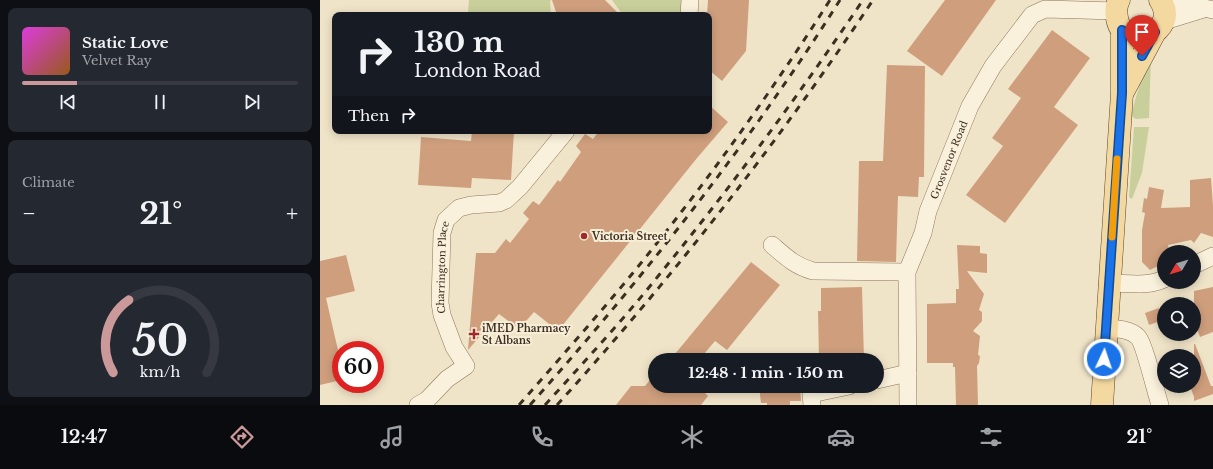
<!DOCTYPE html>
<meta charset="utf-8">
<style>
:root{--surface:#171b24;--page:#242831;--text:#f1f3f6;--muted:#9ea1a6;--line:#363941;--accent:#cc999b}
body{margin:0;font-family:"Libre Baskerville",serif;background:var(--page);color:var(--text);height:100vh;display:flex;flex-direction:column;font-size:15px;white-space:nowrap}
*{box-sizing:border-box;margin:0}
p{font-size:13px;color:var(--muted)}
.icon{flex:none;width:22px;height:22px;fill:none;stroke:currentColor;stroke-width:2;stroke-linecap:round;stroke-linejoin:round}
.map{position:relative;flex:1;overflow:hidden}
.side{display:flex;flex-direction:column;gap:8px;padding:8px;background:#0d0f14;width:320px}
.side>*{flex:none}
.banner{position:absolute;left:12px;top:12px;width:380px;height:122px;border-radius:8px;box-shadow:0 2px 10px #0003;background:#171b24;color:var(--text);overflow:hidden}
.needle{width:26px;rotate:232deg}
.controls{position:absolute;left:837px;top:245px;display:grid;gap:8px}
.controls a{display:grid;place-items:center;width:44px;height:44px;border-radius:50%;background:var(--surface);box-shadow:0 2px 10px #0003;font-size:20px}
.speed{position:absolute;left:12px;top:341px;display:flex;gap:8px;font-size:20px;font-weight:700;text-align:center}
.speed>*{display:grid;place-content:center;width:52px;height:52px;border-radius:50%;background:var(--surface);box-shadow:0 2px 10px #0003;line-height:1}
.speed .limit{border:6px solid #d22;background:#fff;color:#111}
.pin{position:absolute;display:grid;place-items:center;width:34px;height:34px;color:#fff;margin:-41px -17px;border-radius:50% 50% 50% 0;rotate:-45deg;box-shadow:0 0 4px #0007}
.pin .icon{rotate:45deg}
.me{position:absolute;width:44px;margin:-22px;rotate:3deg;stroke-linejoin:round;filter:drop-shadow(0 0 3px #0008)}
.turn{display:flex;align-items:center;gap:14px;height:84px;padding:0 16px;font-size:18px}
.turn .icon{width:52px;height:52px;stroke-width:2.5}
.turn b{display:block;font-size:28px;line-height:34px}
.then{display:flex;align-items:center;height:38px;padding:0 16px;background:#0003;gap:8px;font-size:15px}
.big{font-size:30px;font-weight:800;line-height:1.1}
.side .card{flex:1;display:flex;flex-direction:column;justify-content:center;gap:6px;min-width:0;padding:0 14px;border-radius:8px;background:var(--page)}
.side .dial{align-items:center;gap:0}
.dial svg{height:104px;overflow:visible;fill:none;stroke:var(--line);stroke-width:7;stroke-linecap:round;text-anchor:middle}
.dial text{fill:var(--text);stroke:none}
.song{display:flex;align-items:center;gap:12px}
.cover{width:48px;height:48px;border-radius:6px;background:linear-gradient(135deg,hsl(300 70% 55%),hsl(30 70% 35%))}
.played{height:4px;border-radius:2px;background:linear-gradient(90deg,var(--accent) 20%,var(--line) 20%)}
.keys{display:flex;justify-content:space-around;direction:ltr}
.heat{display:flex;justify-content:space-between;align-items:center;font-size:22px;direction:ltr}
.trip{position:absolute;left:328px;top:353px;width:236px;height:40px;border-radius:20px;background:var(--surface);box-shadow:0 2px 10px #0003;font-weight:800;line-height:40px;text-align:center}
.menu{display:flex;height:64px;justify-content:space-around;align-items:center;background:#090b0e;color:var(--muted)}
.menu .icon{width:28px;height:28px}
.menu .selected{color:var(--accent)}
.menu b{font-size:18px;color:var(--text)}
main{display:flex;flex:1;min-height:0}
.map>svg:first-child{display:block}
.green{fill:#c9cf9b}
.building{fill:#cf9f7d}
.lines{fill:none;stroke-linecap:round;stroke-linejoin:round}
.street-casing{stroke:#8d765c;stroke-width:18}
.primary-casing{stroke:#5b4430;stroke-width:23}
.street{stroke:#faf1dc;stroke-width:17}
.primary{stroke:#f3d9a0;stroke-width:22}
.rail{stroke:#3d2e20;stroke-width:3;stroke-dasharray:7 7;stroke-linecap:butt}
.route-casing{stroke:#114b97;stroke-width:10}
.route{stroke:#1a73e8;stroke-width:7}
.slow{stroke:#f59e0b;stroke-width:7}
.poi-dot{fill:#9e2a2b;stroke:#f7eed8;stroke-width:1.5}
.labels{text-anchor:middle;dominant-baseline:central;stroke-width:4;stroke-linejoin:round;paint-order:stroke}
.street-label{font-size:10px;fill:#3d2e20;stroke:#f7eed8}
.poi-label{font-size:10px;font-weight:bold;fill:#3d2e20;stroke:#f7eed8;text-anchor:start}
</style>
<main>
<section class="side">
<div class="card">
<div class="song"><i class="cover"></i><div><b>Static Love</b><p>Velvet Ray</p></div></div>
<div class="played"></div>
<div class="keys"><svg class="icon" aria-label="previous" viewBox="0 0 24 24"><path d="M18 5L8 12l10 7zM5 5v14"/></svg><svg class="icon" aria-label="pause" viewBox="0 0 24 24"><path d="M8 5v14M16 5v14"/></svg><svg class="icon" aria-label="next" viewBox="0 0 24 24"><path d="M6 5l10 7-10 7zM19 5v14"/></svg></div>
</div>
<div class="card"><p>Climate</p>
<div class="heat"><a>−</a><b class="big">21°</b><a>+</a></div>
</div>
<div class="card dial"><svg viewBox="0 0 100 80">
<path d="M14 69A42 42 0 1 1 86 69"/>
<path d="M14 69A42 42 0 0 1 26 13" stroke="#cc999b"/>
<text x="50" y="56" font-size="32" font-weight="700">50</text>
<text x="50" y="72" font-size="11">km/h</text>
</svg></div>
</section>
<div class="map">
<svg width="893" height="405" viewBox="0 0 893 405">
<rect width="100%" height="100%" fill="#f0e4c8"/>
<g class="green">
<path d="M149 0H231L230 2 231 15H170L148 13Z"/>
<path d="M292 0H364L363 15H303Z"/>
<path d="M831 57 829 118 816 119 811 116C816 95 822 76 831 57Z"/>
<path d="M814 127H829L822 173 812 199 809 197Z"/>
</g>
<g class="building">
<path d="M232 0H285L300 15H237Z"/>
<path d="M388 0H429L426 51 402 81 389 70V15H387Z"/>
<path d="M625 0H676L622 76 587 51Z"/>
<path d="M732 30 770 58 734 107 758 125 685 223 646 195 683 146 672 138 701 98 688 89Z"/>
<path d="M567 65 605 66 604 177H599L598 197 578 196 576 262 537 261 539 161H563Z"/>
<path d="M389 105 408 122 377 158 238 331 214 312 199 329 179 314 148 350 156 253H175L186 239 190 243 209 219 203 213 213 201 219 205 238 180 240 182 261 152 256 146 265 134 273 139 279 131H389Z"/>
<path d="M152 131H194L191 180 152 178 151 188 98 185 101 137 151 141Z"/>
<path d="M891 178 893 206V237L881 233 874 243 871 240 848 245 850 252H844V263L830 270 822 262V230L825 213 822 212 824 198 827 199 829 187 844 190 841 208 870 207V180Z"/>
<path d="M637 245 660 246V253L667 254V273L647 271 664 294 659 310 662 312V321L653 331 660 336 658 355 660 356 659 363 657 366 658 405H636L635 367H633V363H607V304L636 303V289H639Z"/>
<path d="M26 255 35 291 6 298 21 363V380L0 385V261Z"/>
<path d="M431 262 460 285 407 350 395 341 379 360H350Z"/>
<path d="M542 287 544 360H499L498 311H501V288Z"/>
<path d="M893 287V332L880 337 877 329 874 330V291Z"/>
<path d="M839 308 843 320 829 325 825 313Z"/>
<path d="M874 344H875L891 386H893V394L874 401V397L870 386H874Z"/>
<path d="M335 374V386H378L388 396 381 405H296L311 386H325Z"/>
<path d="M439 386H480L481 401H470V405H447V403H441Z"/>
</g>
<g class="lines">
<g class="street-casing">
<g id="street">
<path d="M849 0 893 10"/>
<path d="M369 15 370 0"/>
<path d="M845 21 884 9"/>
<path d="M452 245C466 257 475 266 493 271L587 272"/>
<path d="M874 265 893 256"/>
<path d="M789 283C807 283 827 287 844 279"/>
<path d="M786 328C797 329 810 329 818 337 824 343 836 393 840 405"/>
<path d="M557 380 588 373"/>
<path id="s1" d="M98 405 107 400 127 379 146 366 134 347 122 315 120 303 122 233 126 220 139 208 151 205 179 203 186 200 200 187 246 131"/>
<path d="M492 405 491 394 529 386"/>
<path id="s2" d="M588 405 587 272 603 233 608 211 650 106 673 66 712 15 725 9 796 11"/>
</g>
</g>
<g class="primary-casing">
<g id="primary">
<path d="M799 0C796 5 796 12 797 18 803 55 862 32 840 0"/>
<path d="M804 90 835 32"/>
<path d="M782 405 802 93V30"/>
</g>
</g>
<use href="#street" class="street"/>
<use href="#primary" class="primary"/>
<g class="rail">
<path d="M199 405C240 358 282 311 321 263 389 179 452 91 510 0"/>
<path d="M210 405C323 278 429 144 520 0"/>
<path d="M225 405C264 362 303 320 339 275 411 187 479 95 543 0"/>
<path d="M237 405C352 278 458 143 553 0"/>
</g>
</g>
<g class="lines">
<g class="route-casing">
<path id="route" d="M784 359 802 93V30C815 40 821 38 835 32L822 56"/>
</g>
<use href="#route" class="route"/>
<path class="slow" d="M792 237 797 159"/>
</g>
<g class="poi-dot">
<circle cx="264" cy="236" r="4"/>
<path d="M152 328h4v4h4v4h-4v4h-4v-4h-4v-4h4z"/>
</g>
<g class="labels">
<g class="street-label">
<text stroke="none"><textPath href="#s2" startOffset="253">Grosvenor Road</textPath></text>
<text stroke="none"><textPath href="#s1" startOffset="167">Charrington Place</textPath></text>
</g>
<g class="poi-label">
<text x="272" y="236">Victoria Street</text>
<text x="162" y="328">iMED Pharmacy<tspan x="162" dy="12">St Albans</tspan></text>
</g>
</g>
</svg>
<div class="controls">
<a><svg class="needle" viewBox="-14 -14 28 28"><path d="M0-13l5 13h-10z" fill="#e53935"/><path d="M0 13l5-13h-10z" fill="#9ea1a6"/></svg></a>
<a><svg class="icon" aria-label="search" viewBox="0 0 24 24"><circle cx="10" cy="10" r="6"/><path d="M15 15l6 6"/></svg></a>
<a><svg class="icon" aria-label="layers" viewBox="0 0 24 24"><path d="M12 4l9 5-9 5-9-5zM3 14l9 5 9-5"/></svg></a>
</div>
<div class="speed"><div class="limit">60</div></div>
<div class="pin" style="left:822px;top:56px;background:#d93025"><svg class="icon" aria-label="arrive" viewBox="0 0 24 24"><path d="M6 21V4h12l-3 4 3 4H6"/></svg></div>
<svg class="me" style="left:784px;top:359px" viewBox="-20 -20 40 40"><circle r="17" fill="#1a73e8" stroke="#fff" stroke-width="3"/><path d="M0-11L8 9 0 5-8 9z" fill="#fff"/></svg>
<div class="trip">12:48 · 1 min · 150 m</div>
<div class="banner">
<div class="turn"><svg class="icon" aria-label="right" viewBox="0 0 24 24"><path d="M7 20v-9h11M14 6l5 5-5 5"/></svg><div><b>130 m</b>London Road</div></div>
<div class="then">Then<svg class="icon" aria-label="right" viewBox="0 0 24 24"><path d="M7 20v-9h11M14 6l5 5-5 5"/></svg></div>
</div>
</div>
</main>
<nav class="menu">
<b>12:47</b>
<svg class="icon selected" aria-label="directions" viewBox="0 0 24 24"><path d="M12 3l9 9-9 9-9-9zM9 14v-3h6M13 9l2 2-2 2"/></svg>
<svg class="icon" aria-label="music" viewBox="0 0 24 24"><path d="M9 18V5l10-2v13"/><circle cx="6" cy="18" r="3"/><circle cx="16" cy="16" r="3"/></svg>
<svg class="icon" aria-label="phone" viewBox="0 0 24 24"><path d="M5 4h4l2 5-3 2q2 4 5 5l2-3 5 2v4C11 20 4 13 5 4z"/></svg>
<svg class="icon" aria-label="climate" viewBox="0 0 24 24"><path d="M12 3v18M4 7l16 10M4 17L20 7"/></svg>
<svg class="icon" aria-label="car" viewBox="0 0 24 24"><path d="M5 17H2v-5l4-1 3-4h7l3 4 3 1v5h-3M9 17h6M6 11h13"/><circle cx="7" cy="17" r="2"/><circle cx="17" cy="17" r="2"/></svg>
<svg class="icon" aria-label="filters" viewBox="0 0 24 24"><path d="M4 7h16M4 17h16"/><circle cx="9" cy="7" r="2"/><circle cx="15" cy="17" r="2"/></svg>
<b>21°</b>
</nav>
